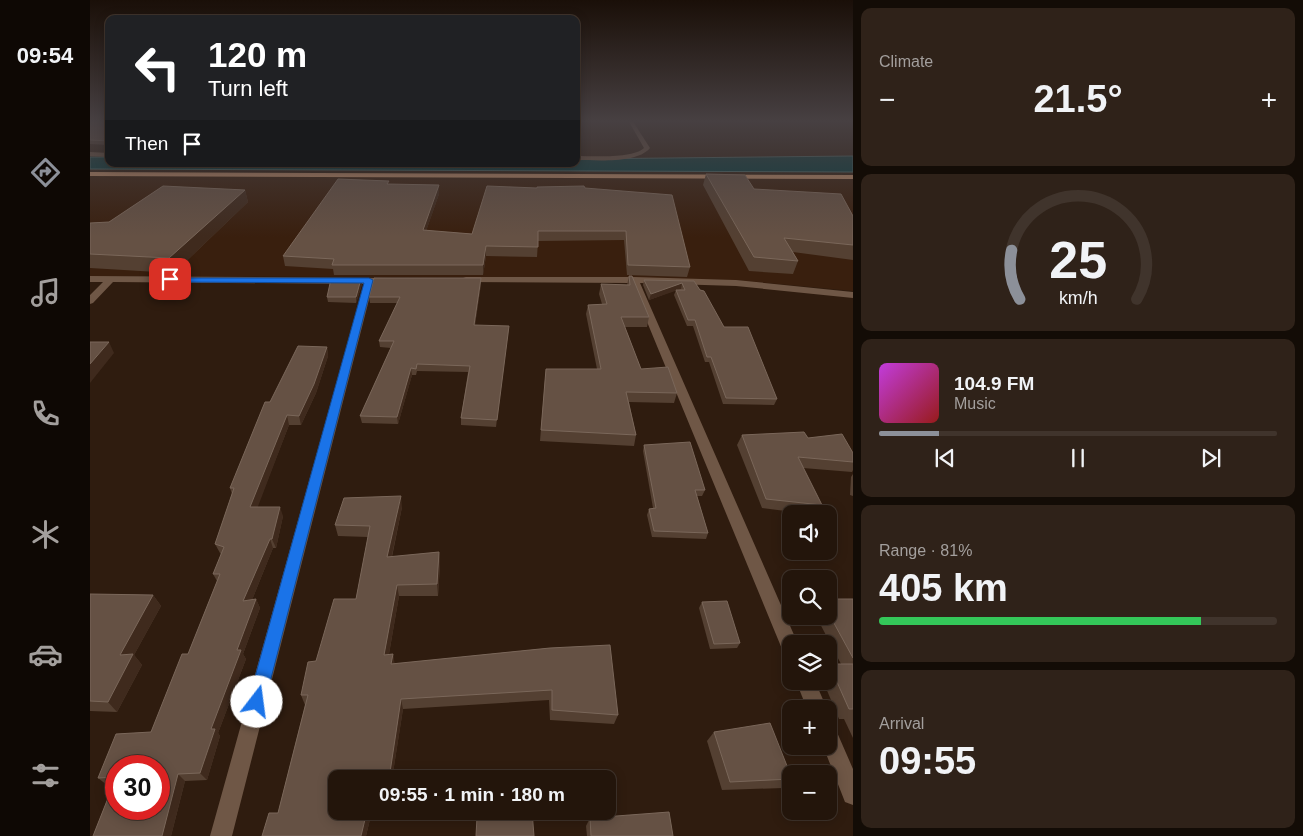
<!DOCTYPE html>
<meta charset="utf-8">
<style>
:root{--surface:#23150b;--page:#2f2219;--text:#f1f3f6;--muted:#a39f9d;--line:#40342c;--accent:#8c9099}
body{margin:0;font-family:Helvetica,sans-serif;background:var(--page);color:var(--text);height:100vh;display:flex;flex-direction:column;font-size:19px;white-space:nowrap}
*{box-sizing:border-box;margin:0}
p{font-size:16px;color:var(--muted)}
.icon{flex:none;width:28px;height:28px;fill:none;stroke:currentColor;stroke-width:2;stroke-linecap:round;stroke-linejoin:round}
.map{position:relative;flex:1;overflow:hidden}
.side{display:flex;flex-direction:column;gap:8px;padding:8px;background:#130c06;width:450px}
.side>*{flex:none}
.hud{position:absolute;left:15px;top:15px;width:475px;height:152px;border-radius:10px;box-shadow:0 2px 12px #0003,0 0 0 1px var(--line);background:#202124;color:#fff;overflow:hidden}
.tools{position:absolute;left:692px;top:505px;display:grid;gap:10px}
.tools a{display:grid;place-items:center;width:55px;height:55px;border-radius:10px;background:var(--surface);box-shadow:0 2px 12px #0003,0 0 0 1px var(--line);font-size:25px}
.speed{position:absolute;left:15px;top:755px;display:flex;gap:10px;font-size:25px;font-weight:700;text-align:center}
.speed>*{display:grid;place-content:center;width:65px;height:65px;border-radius:50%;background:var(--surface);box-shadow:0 2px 12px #0003,0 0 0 1px var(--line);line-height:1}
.speed .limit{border:8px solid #d22;background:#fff;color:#111}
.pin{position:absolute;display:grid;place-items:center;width:42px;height:42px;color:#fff;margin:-21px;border-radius:10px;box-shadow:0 2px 8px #0006}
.me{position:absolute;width:55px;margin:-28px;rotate:15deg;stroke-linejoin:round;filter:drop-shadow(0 0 4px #0008)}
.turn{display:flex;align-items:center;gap:18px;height:105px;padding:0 20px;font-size:22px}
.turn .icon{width:65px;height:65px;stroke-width:2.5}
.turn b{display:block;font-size:35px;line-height:42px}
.then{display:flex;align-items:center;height:48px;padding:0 20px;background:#0003;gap:10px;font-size:19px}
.big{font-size:38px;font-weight:700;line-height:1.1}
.side .card{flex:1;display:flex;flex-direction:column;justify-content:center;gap:8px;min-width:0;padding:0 18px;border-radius:10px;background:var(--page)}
.side .dial{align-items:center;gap:0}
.dial svg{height:130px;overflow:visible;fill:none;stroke:var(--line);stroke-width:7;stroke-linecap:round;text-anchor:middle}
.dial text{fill:var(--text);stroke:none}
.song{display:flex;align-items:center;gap:15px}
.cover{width:60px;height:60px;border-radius:8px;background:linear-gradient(135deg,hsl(290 70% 55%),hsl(0 70% 35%))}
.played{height:5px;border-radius:2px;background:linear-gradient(90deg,var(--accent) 15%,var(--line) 15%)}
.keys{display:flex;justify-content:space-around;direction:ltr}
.heat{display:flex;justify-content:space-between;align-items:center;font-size:28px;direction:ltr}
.charge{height:8px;border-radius:4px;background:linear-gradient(90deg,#34c759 81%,var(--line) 0)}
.trip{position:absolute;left:238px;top:770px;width:288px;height:50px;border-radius:10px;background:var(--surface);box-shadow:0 2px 12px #0003,0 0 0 1px var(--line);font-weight:700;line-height:50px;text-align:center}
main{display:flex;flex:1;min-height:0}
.tabs{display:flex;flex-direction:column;width:90px;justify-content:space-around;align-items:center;background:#0e0804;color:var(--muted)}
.tabs .icon{width:35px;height:35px}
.tabs .selected{color:var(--accent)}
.tabs b{font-size:22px;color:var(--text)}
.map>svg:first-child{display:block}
.built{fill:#391f0e}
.water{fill:#013b3f;stroke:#476c6c}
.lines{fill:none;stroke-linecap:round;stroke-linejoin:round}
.minor{fill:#6f5746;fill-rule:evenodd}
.major{fill:#bd8c69;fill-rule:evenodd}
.wall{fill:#544032}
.shaded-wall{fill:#3f2a1d}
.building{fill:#655144;stroke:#7a675a}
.route{fill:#1a73e8;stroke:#114b97}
</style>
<main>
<nav class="tabs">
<b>09:54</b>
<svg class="icon selected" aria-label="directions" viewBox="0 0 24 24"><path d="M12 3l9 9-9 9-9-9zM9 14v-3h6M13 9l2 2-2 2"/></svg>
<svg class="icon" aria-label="music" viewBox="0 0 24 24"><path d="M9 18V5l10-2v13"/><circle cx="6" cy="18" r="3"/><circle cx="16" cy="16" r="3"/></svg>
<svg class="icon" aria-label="phone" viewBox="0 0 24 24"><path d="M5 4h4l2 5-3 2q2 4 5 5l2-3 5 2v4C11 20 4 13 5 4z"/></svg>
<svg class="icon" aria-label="climate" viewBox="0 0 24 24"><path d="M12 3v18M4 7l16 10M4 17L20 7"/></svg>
<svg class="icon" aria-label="car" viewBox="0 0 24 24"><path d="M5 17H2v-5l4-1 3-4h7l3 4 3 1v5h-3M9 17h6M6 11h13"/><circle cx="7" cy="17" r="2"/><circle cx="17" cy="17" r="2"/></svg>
<svg class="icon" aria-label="filters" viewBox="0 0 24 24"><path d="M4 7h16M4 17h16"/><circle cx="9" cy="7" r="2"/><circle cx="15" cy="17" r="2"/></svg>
</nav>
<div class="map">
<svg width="763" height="836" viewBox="0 0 763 836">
<rect width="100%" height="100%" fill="#2f1c0f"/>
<path class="built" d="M0 175 763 178V291L645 280 544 278 0 276Z"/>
<path class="water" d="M763 156V172L0 169V157H19V164H486V159Z"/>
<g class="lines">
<g class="minor">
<path d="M538 120H542L560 148C547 164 506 160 486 160V156C503 156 542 159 554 148Z"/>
<path d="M0 152 19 153V157L0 156Z"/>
<path d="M0 276 299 278 304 281 299 284H283L142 836H120L274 284 23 282 3 303 0 304V295L13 282H0Z"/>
<path d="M376 277H544L646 280 763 292V298L646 286 550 283 708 644H701V658L695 655 692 649 541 283 373 282V278Z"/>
<path d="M706 681H725L737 709H717Z"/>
<path d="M739 727 746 730 763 769V805L755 802 733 746H739Z"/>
</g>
<path class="major" d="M0 172 763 175V179L0 176Z"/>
</g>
<g class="wall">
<path d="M0 120H19V145L0 144Z"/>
<path d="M616 174 664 189 763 216V260L703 252 708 261 703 274 659 271 613 185Z"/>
<path d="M299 184 349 194 336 231 382 234 447 188H495L600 267 597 277 537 275 534 240 448 241 447 257 396 256 393 275H244L243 269 195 266 193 256Z"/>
<path d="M155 190 158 202 84 273 0 268V223L19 222Z"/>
<path d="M539 276 559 317 557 327H535L551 369 587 393 584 403 539 402 546 435 544 446 450 441 455 379 507 369 496 314 498 305 512 304 509 294 511 284 537 285Z"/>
<path d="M391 278V284L385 325 418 332 406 427 371 425V418L378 372 327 371 326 375H322L308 424 272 423 270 416 301 348 290 347 289 341 308 303H280L279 297Z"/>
<path d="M271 279 272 284 266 303 238 302 237 297Z"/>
<path d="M554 280 604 281 634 327 687 399 684 405 633 404 619 362H615L603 326H597L584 295 586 290 559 300 553 285Z"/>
<path d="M237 347 238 356 226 393 211 425H199L167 507 193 516 186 548H183L162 600 166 599 170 608 153 654 156 659 128 733 130 736 117 780 95 781 81 836H3L23 785H17L8 778 61 732 98 654 127 581 123 574 131 554 130 553 125 544 142 494 140 488 180 402Z"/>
<path d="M652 435 718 438 763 453V470L762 472 713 468 732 505 726 514H719L672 508 647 445Z"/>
<path d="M554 445 615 490 612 496H607L618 533 616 539 562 537 557 515 559 509 563 508 553 451Z"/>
<path d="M763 474V496L760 495 761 477Z"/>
<path d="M312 507 302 557 349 552 350 564 348 596H309L299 654H303L304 664 460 648 528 715 524 724 460 720 459 700 313 709 302 779H246V811H282L276 836 188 813 215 705 211 695 226 661 266 599 278 537 248 536 245 525Z"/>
<path d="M0 594 63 595 71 606 44 655 52 665 27 712 0 711Z"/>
<path d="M739 599H763V738L754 719H749L733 681H739V664H751L726 616H739Z"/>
<path d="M612 602 650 643 647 648 620 649 609 608Z"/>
<path d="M624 732 701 779V780L693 788 632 790 617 741Z"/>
<path d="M500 818 583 836H497L496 826Z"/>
</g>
<g class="shaded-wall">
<path d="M349 185V194L333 240V230Z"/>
<path d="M155 190 158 202 84 273 79 258Z"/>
<path d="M396 246V256L393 275V265Z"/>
<path d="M391 278V284L384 331V325Z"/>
<path d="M271 279 272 284 266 303V297Z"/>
<path d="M592 283 591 289 559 300 561 294Z"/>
<path d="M419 326 418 332 406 427 407 420Z"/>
<path d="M19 342 24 353 0 383V364Z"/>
<path d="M237 347 238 356 226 393 211 425 209 416Z"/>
<path d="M321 368 322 375 308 424 307 417Z"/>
<path d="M197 415 199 425 164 517 160 507Z"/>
<path d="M311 496 312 507 299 569 297 557Z"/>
<path d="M190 507 193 516 186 548 182 539Z"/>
<path d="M180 539 183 548 158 610 153 601Z"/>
<path d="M349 552 350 564 348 596 347 584Z"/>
<path d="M307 585 309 596 297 665 294 655Z"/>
<path d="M63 595 71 606 44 655 52 665 27 712 18 702 30 655Z"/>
<path d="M166 599 170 608 153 654 156 659 128 733 130 736 117 780 110 773 121 729 147 650Z"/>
<path d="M303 654 305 665 301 664Z"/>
<path d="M311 699 313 709 302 779H299Z"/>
<path d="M88 774 95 781 81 836H72Z"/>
<path d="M277 811H282L276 836H271Z"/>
</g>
<g class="building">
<path d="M0 120H19V141L0 140Z"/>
<path d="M616 174 655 175 664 189 751 194 763 216V245L694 238 708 261 664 257Z"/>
<path d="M248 179 299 181 297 184 349 185 333 230 382 234 397 186 447 188V187L494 186 495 188 582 195 600 267 538 265 536 231H448V247L396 246 393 265H242L244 259 193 256Z"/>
<path d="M73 186 155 190 79 258 0 254V223L19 222Z"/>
<path d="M539 276H542L559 317H531L551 369 578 367 587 393 536 392 546 435 451 430 456 369H511L498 305 517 304 511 284 540 285Z"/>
<path d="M284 278H391L384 325 419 326 407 420 371 418 380 366 327 364 326 369 321 368 307 417 270 416 304 341H289L310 297H279Z"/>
<path d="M241 279H271L266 297H237Z"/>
<path d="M554 280 604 281 610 290 614 291 634 327H658L687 399 636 398 621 357H617L605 320H598L586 290H595L592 283 561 294Z"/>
<path d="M0 342H19L0 364Z"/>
<path d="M208 346 237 347 224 384 209 416 197 415 160 507H190L182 539H180L153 601 166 599 147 650H151L121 729H125L110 773 88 774 72 836H3L26 778V809H69V766H26V777L8 778 26 734 61 732 92 654H98L130 574H123L134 547 125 544 144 488H140L175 402H180Z"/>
<path d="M714 432 718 438 752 434 763 453V462L708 457 732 505 676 499 652 435Z"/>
<path d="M600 442 615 490H605L618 533 564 531 559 509 566 508 554 445Z"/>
<path d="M311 496 297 557 349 552 347 584 307 585 294 655 303 654 301 664 460 648 520 645 528 715 462 710V690L311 699 299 779H246V811H277L271 836H172L179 813H188L218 695H211L218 662 226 661 244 599H266L280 526 245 525 254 498Z"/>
<path d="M0 594 63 595 30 655 43 654 18 702 0 701Z"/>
<path d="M739 599H763V658L739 614Z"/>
<path d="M637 601 650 643 624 644 612 602Z"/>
<path d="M739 664H763V709H759Z"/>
<path d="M680 723 701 776V779L640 782 624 732Z"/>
<path d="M419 811H442L444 836H386L387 817Z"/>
<path d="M579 812 583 836H501L500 818Z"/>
</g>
<linearGradient id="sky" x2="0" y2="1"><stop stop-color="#1a0f08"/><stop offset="0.51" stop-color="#474042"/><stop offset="1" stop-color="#474042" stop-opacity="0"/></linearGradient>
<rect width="763" height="237" fill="url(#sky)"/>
<path class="route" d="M77 278H279L283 280 175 702 173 708 167 711 161 708 158 702 274 283 80 282 77 281Z"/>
</svg>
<div class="tools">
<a><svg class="icon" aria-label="sound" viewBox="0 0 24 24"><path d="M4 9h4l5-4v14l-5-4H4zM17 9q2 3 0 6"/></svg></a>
<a><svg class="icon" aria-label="search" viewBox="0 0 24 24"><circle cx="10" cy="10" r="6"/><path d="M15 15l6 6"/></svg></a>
<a><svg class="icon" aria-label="layers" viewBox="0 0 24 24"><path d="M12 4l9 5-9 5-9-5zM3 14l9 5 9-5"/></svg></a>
<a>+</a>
<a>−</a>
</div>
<div class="speed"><div class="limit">30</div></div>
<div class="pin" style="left:80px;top:279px;background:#d93025"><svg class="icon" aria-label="arrive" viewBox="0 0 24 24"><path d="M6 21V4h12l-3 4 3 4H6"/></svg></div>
<svg class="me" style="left:167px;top:702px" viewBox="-20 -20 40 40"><circle r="19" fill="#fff"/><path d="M0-13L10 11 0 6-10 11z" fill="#1a73e8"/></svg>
<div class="trip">09:55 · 1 min · 180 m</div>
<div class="hud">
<div class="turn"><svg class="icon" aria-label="left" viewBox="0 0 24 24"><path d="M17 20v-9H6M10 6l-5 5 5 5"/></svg><div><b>120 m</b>Turn left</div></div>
<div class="then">Then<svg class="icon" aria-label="arrive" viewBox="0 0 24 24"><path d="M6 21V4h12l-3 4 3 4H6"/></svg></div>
</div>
</div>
<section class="side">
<div class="card"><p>Climate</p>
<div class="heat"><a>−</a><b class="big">21.5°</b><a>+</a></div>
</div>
<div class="card dial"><svg viewBox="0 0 100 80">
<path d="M14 69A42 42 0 1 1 86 69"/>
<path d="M14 69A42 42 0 0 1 9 39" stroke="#8c9099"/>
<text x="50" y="56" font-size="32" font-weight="700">25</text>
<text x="50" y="72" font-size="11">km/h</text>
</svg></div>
<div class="card">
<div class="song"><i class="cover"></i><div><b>104.9 FM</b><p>Music</p></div></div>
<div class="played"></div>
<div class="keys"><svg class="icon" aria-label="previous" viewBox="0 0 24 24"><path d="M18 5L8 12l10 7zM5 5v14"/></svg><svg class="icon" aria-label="pause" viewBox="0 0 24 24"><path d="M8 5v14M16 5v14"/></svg><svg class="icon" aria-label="next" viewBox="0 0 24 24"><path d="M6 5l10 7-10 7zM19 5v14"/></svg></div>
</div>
<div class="card"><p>Range · 81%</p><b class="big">405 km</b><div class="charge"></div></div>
<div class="card"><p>Arrival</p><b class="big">09:55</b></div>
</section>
</main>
